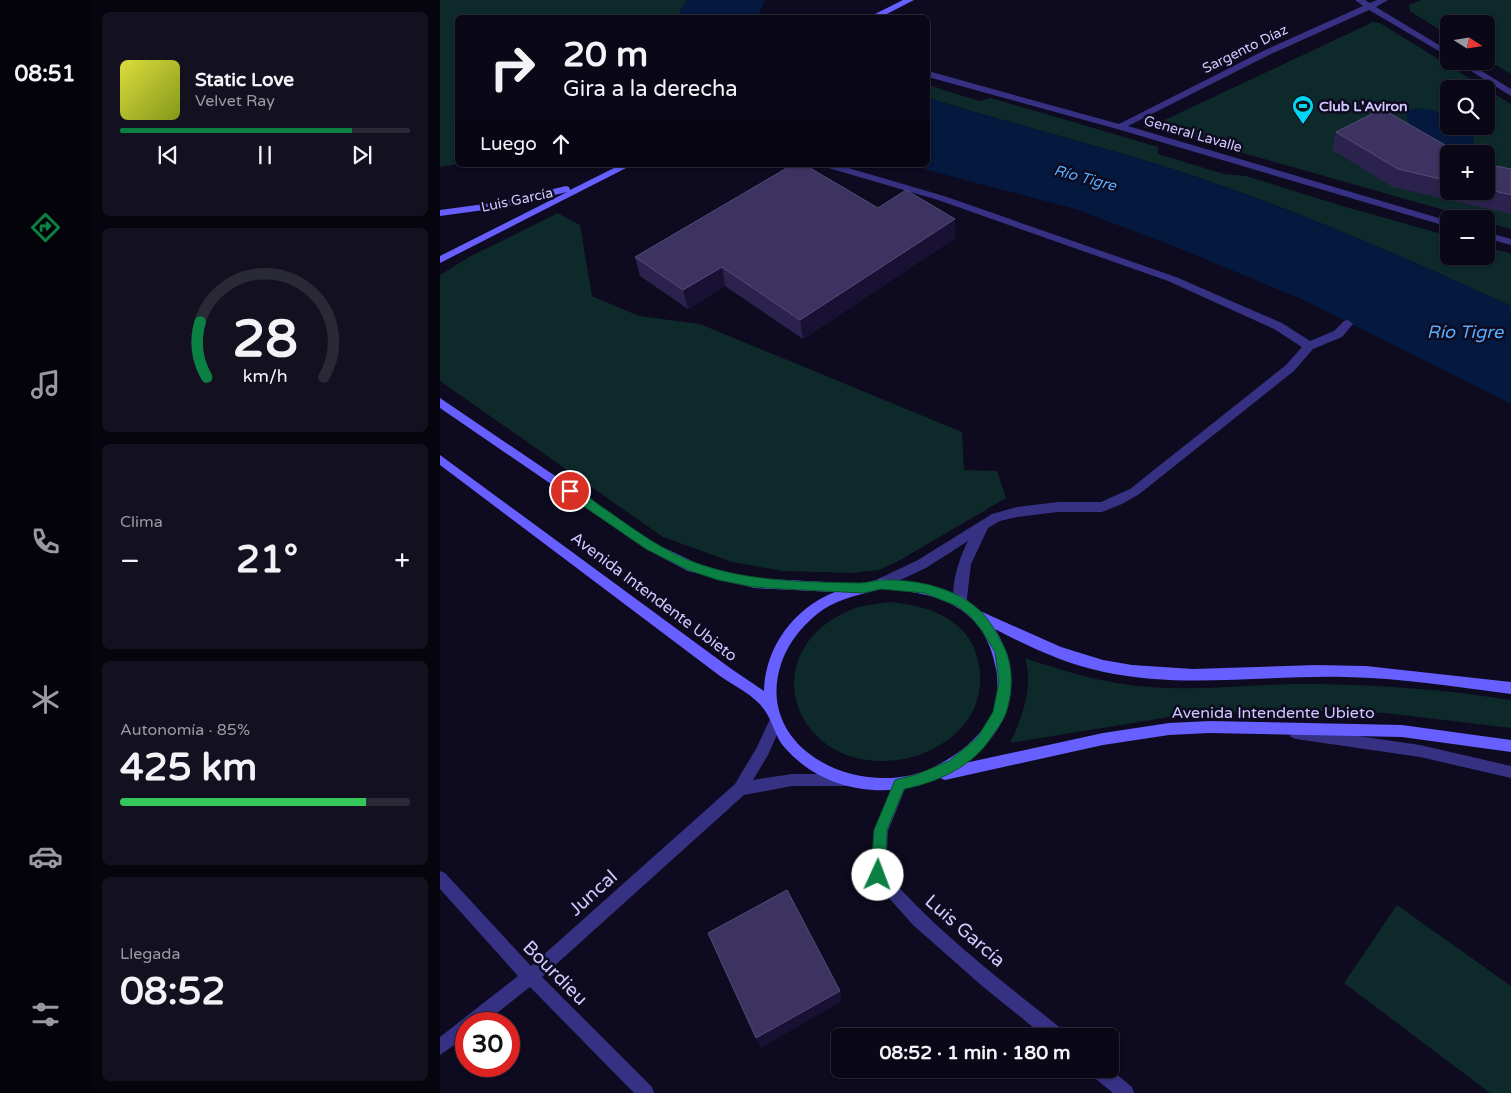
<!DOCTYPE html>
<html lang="es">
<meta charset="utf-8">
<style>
:root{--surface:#0a0817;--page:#131120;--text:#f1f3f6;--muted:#999aa1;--line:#2a2936;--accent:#0b8043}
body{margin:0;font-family:"Varela Round",sans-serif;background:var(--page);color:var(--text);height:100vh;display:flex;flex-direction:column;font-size:19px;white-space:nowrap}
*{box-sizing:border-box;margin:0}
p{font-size:16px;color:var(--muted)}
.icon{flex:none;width:28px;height:28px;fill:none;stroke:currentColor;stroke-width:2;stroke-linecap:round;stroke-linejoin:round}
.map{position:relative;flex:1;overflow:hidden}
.panel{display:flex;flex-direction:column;gap:12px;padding:12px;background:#06040d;width:350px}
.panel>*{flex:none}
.hud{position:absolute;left:15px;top:15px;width:475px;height:152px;border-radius:8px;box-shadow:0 1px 4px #0004,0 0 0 1px var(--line);background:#0a0817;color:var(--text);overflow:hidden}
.needle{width:32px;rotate:102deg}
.controls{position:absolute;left:1000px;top:15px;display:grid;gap:10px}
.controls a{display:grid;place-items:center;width:55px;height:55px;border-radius:8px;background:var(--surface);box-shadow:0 1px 4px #0004,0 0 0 1px var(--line);font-size:25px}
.speed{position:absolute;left:15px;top:1012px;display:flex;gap:10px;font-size:25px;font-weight:700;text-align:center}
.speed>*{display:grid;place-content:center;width:65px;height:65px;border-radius:50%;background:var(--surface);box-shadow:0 1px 4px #0004,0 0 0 1px var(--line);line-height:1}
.speed .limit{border:8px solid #d22;background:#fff;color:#111}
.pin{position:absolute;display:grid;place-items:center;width:42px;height:42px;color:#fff;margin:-21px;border:2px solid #fff;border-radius:50%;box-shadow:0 1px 5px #0007}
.me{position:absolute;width:55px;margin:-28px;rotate:2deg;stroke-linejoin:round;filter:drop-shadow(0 0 4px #0008)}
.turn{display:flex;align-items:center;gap:18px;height:105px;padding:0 25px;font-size:22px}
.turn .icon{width:65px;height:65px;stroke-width:2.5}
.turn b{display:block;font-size:35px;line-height:42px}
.then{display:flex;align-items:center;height:48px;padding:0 25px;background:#0003;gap:10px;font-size:19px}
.big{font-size:38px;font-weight:800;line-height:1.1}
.panel .card{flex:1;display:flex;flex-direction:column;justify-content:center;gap:8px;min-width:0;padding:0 18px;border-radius:8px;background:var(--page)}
.panel .dial{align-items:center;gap:0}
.dial svg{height:130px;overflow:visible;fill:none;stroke:var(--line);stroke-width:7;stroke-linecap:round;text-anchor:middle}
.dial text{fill:var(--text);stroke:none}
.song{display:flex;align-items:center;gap:15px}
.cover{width:60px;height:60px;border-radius:8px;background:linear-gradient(135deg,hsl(60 70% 55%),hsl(70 70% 35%))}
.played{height:5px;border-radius:2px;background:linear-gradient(90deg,var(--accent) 80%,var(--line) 80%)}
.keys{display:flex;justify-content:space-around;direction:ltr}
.heat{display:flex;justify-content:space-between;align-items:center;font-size:28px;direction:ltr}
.charge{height:8px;border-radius:4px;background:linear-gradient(90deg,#34c759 85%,var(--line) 0)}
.trip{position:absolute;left:391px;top:1028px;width:288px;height:50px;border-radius:8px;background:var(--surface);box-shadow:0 1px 4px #0004,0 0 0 1px var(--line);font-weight:800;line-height:50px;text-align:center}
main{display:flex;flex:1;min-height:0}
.dock{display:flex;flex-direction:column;width:90px;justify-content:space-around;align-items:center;background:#040309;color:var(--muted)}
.dock .icon{width:35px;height:35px}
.dock .active{color:var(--accent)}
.dock b{font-size:22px;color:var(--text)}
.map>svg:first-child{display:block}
.green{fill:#0d2929;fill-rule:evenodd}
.water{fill:#05183d}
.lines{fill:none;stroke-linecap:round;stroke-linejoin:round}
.lane{fill:#363182;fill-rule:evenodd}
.street{fill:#363182;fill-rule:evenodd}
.secondary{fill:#675fff;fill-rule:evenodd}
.wall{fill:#2b224e}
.shaded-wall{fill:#181133}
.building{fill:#3d3361;stroke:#544b7a}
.route{fill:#0b8043;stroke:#07532c}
.labels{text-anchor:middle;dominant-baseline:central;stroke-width:5;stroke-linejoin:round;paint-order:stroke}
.far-street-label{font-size:14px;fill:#d0c8ff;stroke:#0e0a1f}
.far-poi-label{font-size:14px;font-weight:bold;fill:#d0c8ff;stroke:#0e0a1f;text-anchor:start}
.far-water-label{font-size:15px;font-style:italic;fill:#56adff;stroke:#0e0a1f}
.street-label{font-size:16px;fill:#d0c8ff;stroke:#0e0a1f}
.water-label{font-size:18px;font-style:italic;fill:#56adff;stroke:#0e0a1f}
.near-street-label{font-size:19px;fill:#d0c8ff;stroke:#0e0a1f}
</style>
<main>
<nav class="dock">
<b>08:51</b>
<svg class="icon active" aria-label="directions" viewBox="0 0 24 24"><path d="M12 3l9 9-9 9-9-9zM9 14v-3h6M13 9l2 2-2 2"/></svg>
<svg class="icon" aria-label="music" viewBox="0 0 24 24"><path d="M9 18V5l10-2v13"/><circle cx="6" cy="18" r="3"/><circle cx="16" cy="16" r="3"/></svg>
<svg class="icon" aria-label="phone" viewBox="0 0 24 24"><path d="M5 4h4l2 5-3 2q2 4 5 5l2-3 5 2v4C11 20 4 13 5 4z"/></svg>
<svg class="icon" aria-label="climate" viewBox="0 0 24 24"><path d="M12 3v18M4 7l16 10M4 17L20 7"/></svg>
<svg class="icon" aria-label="car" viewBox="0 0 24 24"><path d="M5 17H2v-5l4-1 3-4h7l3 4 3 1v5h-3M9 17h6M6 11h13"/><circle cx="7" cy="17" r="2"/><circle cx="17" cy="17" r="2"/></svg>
<svg class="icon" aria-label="filters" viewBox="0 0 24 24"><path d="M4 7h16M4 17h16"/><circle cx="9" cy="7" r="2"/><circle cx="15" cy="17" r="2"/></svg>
</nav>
<section class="panel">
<div class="card">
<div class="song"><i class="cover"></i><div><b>Static Love</b><p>Velvet Ray</p></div></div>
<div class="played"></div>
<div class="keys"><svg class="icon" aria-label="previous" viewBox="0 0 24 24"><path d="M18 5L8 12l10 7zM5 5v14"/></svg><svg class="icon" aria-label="pause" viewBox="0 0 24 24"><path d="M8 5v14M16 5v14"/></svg><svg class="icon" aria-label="next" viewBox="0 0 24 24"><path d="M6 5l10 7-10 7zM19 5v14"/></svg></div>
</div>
<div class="card dial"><svg viewBox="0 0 100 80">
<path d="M14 69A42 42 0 1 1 86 69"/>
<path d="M14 69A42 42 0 0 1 10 35" stroke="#0b8043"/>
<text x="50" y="56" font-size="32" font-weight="700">28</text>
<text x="50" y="72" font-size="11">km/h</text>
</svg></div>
<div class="card"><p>Clima</p>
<div class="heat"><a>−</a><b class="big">21°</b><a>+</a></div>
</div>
<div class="card"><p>Autonomía · 85%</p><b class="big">425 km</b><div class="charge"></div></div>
<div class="card"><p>Llegada</p><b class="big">08:52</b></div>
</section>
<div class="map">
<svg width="1071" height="1093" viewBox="0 0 1071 1093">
<rect width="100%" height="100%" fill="#0e0a1f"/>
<g class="green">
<path d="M0 0H247L237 17 18 18 17 164 0 167Z"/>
<path d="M981 0H1071V74L1046 59V24H1009V36L970 11 969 5Z"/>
<path d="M933 22 940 23 1071 104V229L1046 222V219H1036L718 129V123ZM1009 89H1046V126H1009ZM1009 154H1046V191H1009Z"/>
<path d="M488 85 539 101 551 98 718 147V154L784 174 806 176 899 205 1009 236V256H1046V247L1069 253 1071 254V306C969 259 866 214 760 178 670 148 578 126 488 98Z"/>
<path d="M118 213 140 225 152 296 199 316 260 324 522 432 524 470 557 471 566 498 462 559 439 570 413 573 343 571 292 562 223 537 0 381V275L29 257Z"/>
<path d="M450 602C487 605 529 619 538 660 545 688 536 716 514 735 494 752 471 760 445 761 351 763 317 653 406 612 420 605 435 604 450 602Z"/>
<path d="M585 658C626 672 666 684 710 687 761 691 812 684 863 684 932 684 1002 689 1071 700V728L945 713 890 711 787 713 742 715 570 743C582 718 594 685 585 658Z"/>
<path d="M957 905 1071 986V1093H1050L904 983Z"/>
</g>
<g class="water">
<path d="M247 0H325L317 17H237Z"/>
<path d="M488 98C578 126 670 148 760 178 866 214 969 259 1071 306V404L863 300 736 247 635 209 469 165H488Z"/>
<path d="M977 108 994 110 1009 117V126H1024L1033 136 1034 145C1028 150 1019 151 1011 148 1004 146 971 128 968 121 966 117 967 114 968 110Z"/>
</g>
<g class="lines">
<path class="lane" d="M383 165H398L504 196 736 277 842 323 870 341 894 331 904 321 908 320 913 324 902 337 873 349 854 371 698 495 682 504 662 512H618L577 517 560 521 548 528 531 564 526 607 521 608 516 607C508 590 520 556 528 541L486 568 441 589 436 588 435 584 436 580 478 560 552 514 577 507 618 502H661L690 489 846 365 862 347 834 329 728 281 498 200 385 167Z"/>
<g class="street">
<path d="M915 0H925L930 3 937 0H948L936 7 1009 51V57L929 10 829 55 688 126 1009 221V227L677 129 488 77V71L679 124 823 51 923 6Z"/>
<path d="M1015 61H1025L1071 89V96Z"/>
<path d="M1046 232 1071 239V245L1046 238Z"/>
<path d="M336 715 341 717 343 721 328 755 313 780 352 774H406L411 775 413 780 411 785 406 786H352L304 795 102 977 212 1087 214 1093H194L90 987 43 1024H26V1037L0 1055V1037L78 976 0 889V871L5 873 91 966 295 784 317 747 331 717Z"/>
<path d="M856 727 980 745 1071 766V778L980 757 856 739 851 737 849 733 851 729Z"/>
<path d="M460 778 465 779 467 784 448 831 446 873C498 933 561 980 623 1030L625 1036H604L541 985 473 925 433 880 430 875 434 831 455 779Z"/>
<path d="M649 1069H670L692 1087 694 1093H673L651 1075Z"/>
</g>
<g class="secondary">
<path d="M463 0H474L439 18H427Z"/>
<path d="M180 165H192L0 263V256L127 192 59 208 0 216V210L59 202 126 186 129 187 130 190Z"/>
<path d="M0 398 214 543 256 563 278 570 314 578 420 584 441 579 486 584 523 597 540 611 621 647 663 660 692 665 753 669 876 665 926 666 1071 682V694C1016 687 961 678 905 677 825 675 743 689 664 672 626 664 589 647 555 629 586 679 571 730 525 763L663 733 729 723 770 721 962 725 1071 740V752L962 737 770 733 729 735 663 745 505 780 500 778C447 801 384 792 345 748 336 738 334 726 327 714 318 697 296 687 280 676L0 465V455L290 668 324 691C325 647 354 608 395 592L314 588 248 571 206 549 0 408ZM441 589C498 592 545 606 556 669 559 684 558 704 550 718 538 740 516 756 494 767 424 802 310 751 342 661 350 640 365 622 384 609 401 598 422 594 441 589Z"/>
</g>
</g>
<g class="wall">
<path d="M896 132 1009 154V191H1046V164L1071 169V214L953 187 892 150Z"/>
<path d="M438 208 515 219V238L363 339 285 286 248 309 200 276 195 257Z"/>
</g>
<g class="shaded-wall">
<path d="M515 219V238L363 339 360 320Z"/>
<path d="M282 267 285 286 248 309 243 290Z"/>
<path d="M400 991 402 1001 321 1048 316 1038Z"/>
</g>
<g class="building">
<path d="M942 109 1021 154H1009V181L958 169 896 132Z"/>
<path d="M1046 164 1071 169V195L1046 189Z"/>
<path d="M352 165H365L438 208 466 190 515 219 360 320 282 267 243 290 195 257Z"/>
<path d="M347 890 400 991 316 1038 268 933Z"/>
</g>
<path class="route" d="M130 487C142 490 154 502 165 509 194 529 225 553 259 564 311 582 366 582 420 583 428 583 435 580 442 580 475 579 513 587 538 609 549 618 555 631 562 643 574 664 573 691 566 713 563 721 557 729 552 736 534 766 498 782 464 789L447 830 445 875 443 879 438 881 433 879 431 875 434 830 455 780 478 774 509 761 537 738 553 712 559 682 555 652 541 629 530 616 517 606 484 593 441 589 423 593 344 589 314 587 278 580 248 570 206 549 126 494 124 491 126 488Z"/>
<defs>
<g id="stadium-pin" transform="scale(1.125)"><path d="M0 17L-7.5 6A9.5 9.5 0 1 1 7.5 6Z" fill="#00d5f3" stroke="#0e0a1f"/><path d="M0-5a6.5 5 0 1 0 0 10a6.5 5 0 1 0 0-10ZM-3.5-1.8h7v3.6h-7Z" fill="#111"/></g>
</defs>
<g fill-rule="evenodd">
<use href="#stadium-pin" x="863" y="106"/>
</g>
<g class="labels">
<g class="far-street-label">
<text transform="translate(805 49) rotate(-26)">Sargento Díaz</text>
<text transform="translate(753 134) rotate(16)">General Lavalle</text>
<text transform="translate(77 200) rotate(-12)">Luis García</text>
</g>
<g class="far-poi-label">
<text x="879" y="106">Club L'Aviron</text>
</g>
<g class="far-water-label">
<text transform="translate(645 178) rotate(15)">Río Tigre</text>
</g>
<g class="street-label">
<text transform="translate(214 597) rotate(37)">Avenida Intendente Ubieto</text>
<text x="833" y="713">Avenida Intendente Ubieto</text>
</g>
<g class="water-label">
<text x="1025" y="332">Río Tigre</text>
</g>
<g class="near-street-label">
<text transform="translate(153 893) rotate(-42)">Juncal</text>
<text transform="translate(525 931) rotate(41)">Luis García</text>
<text transform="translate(115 973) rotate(45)">Bourdieu</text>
</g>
</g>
</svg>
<div class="controls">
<a><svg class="needle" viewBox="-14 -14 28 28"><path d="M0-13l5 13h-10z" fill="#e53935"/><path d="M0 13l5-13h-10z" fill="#999aa1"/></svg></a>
<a><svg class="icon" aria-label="search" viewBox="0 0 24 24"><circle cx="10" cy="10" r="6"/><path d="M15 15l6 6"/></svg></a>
<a>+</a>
<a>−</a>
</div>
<div class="speed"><div class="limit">30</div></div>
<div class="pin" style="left:130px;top:491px;background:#d93025"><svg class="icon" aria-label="arrive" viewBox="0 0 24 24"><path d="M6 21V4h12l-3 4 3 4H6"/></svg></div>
<svg class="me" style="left:438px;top:875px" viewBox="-20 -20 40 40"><circle r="19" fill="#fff"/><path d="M0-13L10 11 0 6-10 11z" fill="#0b8043"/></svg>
<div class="trip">08:52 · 1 min · 180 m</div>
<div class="hud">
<div class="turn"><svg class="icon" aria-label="right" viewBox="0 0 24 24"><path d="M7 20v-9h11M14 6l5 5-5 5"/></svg><div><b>20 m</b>Gira a la derecha</div></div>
<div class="then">Luego<svg class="icon" aria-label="ahead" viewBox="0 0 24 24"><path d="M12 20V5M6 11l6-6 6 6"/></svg></div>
</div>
</div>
</main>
